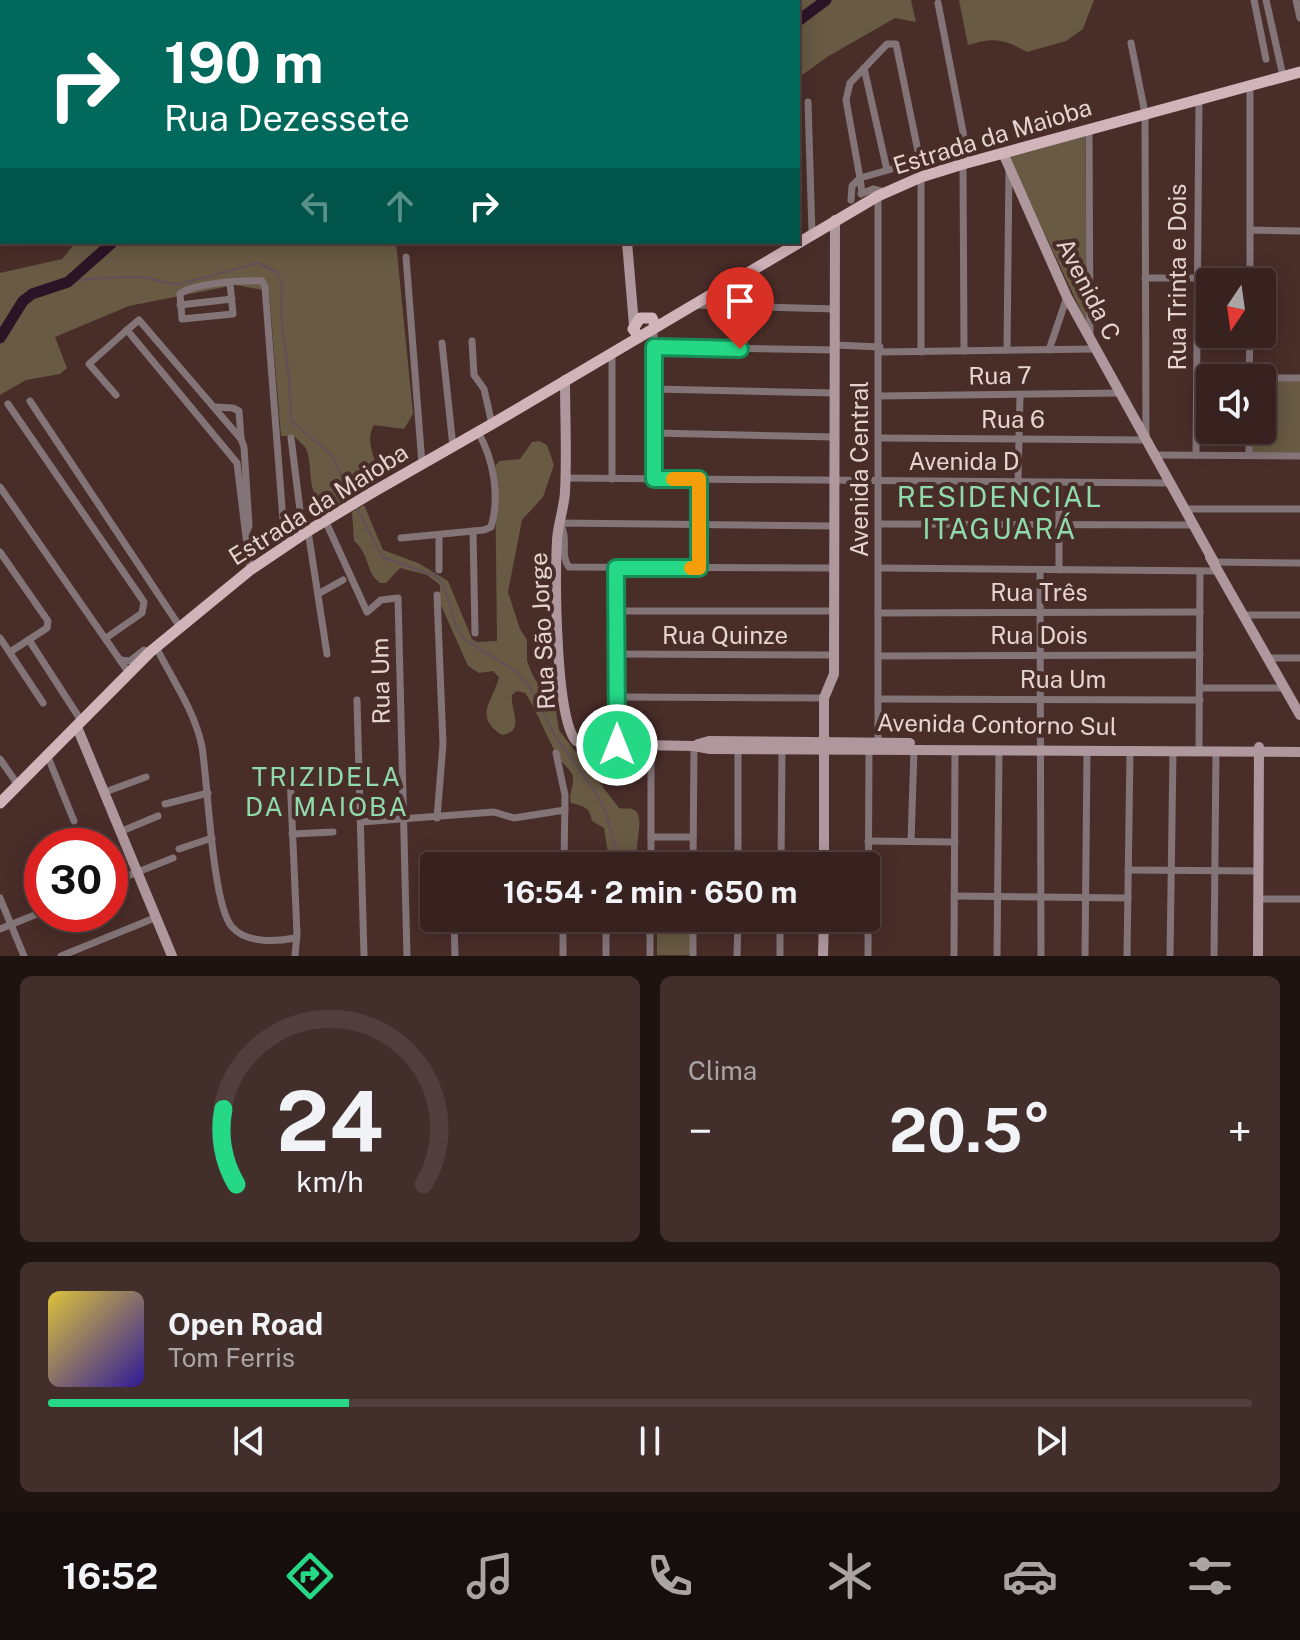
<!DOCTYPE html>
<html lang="pt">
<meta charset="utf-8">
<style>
:root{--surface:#37221f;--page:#422f2c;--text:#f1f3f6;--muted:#aaa4a4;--line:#513f3d;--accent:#25d886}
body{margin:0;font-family:"Public Sans",sans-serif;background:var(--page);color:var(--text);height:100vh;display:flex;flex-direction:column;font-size:30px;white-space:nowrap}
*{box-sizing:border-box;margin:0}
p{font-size:26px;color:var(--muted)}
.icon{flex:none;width:44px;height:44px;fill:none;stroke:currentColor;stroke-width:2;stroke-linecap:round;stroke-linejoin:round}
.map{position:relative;height:956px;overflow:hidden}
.panel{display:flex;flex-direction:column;gap:20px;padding:20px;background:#1e1311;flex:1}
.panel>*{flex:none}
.guide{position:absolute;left:0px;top:0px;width:800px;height:244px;box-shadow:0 4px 20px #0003,0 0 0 2px var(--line);background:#00695c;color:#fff;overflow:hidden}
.needle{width:52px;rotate:193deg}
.fabs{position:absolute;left:1196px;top:268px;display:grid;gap:16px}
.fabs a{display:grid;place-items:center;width:80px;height:80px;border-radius:8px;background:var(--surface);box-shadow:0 4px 20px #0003,0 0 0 2px var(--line);font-size:40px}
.speed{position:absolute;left:24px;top:828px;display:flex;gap:16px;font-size:40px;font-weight:700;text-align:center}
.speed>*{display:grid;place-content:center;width:104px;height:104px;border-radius:50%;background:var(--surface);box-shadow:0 4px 20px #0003,0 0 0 2px var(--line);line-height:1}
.speed .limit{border:12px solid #d22;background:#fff;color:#111}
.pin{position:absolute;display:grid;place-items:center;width:68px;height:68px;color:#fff;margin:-82px -34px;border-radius:50% 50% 50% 0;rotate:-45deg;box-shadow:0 0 8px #0007}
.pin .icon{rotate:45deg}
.me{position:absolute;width:88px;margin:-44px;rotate:0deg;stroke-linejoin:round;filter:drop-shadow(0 0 6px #0008)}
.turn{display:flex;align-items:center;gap:28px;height:168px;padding:0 32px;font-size:36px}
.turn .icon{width:104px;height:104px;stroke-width:2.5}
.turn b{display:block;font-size:56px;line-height:68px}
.lanes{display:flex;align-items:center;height:76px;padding:0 32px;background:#0003;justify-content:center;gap:40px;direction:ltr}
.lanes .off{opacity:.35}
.big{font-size:60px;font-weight:700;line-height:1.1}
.panel .card{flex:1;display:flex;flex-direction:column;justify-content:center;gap:12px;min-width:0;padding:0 28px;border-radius:12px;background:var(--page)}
.panel .dial{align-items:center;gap:0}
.dial svg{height:208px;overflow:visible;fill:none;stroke:var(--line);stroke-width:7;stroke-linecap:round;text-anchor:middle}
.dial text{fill:var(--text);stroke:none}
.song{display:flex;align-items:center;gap:24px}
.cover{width:96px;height:96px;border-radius:12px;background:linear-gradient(135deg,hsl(50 70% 55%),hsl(250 70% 35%))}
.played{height:8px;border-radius:4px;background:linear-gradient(90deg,var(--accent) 25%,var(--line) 25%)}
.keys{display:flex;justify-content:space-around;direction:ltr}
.heat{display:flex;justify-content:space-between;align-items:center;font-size:44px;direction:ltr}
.panel .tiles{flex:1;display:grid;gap:20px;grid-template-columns:1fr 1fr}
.card:last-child{grid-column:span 2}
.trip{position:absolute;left:420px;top:852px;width:460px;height:80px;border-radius:8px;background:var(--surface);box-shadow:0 4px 20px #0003,0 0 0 2px var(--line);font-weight:700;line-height:80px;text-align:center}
.tab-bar{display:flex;height:128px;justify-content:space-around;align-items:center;background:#160e0c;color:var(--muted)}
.tab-bar .icon{width:56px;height:56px}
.tab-bar .on{color:var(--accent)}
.tab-bar b{font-size:36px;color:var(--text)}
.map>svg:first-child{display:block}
.green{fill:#685a43}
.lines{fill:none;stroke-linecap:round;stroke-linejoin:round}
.stream{stroke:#644e5a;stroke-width:2}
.river{stroke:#2c1427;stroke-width:11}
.street{stroke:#837478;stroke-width:7}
.secondary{stroke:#af989d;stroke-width:10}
.primary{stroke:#d1b3ba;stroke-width:11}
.route-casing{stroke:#188c57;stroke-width:20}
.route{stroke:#25d886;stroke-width:14}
.slow{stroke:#f59e0b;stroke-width:14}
.labels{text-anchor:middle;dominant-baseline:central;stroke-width:8;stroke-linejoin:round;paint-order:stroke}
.street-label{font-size:24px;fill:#e6d4d1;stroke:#492d29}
.neighbourhood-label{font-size:26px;letter-spacing:2px;fill:#8fdbac;stroke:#492d29}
.quarter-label{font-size:28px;letter-spacing:2px;fill:#8fdbac;stroke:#492d29}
</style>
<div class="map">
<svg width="1300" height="956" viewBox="0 0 1300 956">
<rect width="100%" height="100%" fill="#492d29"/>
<g class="green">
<path d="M600 0H911L916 22 895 18 827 57 798 78V2H599Z"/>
<path d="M959 0H1094L1083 29 1066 41 1027 52C1004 39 994 37 968 45Z"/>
<path d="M1085 136 1087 324 1008 155Z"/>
<path d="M76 242H396L413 414 404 429 374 425C364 442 376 461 382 478L334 506C304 502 314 473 307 451 305 445 298 441 294 436H281L269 291 235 285 129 306 55 337 67 368 60 374 26 380 0 395V273L62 259Z"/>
<path d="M1262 378H1300V456L1249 455V430H1262Z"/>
<path d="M539 441 547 445 554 465 543 497 522 520 508 592 520 629 527 640V661L533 676 556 711 559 730 619 808C623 809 628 808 632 809 649 814 630 849 640 866H610L604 828 592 821C590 807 583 806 571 803 568 793 574 787 573 777 572 770 562 764 558 757 547 738 537 710 525 693L517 691 512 695C510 711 526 731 502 735 472 716 494 700 499 677L493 671 479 673 468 666 440 603V585L427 575 400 568 386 583H380C365 572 370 554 354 541L352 512 364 505 383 550 418 563 448 581 472 639 477 642 497 641 495 467 499 461 520 459 532 442Z"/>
<rect x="657" y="932" width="35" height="23"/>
</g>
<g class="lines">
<g class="stream">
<path d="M689 0 690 2"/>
<path d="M107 242V246"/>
<path d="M68 282C81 279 135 275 147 278 159 280 167 284 180 284L258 263 278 273 282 285 281 315 289 377 291 421 332 455 352 499"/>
<path d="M357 508 382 557 436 576 444 586 457 629 464 639 517 672 529 686 555 736 593 789 605 811 618 855 625 866"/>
</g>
<g class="river">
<path d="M798 21 826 0"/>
<path d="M0 338 23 301 32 294 68 282 113 242"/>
</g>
<g class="street">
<path d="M7 0 8 2"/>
<path d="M57 0V2"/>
<path d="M256 0V2"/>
<path d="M1254 0 1266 59"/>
<path d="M1266 0 1283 76"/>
<path d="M1296 0 1300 18"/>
<path d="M938 3 969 163"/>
<path d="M0 41H2"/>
<path d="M864 68 887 170"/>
<path d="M808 102 812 234"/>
<path d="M1089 130 1090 336"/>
<path d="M963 164 964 351"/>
<path d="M0 175 2 182"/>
<path d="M861 194 873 189 885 192"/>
<path d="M851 200 852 186 860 178 920 161 896 44H887L850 83 846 100 860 178 862 193"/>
<path d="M1251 230 1300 231"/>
<path d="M406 257 422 464"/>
<path d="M1145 278H1250"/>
<path d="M1250 282V85"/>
<path d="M230 283 233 314 182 319 180 294C193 283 244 280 262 281L265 287 284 533 282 548"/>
<path d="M180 305 232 299"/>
<path d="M695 305 835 309"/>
<path d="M654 328V479"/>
<path d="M472 341 474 375 484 389 492 424"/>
<path d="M442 343 453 447"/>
<path d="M835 345 880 347"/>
<path d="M654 347 835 350"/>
<path d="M1007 350 1009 169"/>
<path d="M1049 350 1067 297"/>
<path d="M880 352 1096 349"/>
<path d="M921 352V177"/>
<path d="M1249 378 1250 334"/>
<path d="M1262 378H1300"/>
<path d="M654 389 835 393"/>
<path d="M116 395 89 364 127 330"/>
<path d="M879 396 1121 393"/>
<path d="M30 401 180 627"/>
<path d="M8 404 144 602 142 613 106 638"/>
<path d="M215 407 233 408 239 411 241 439"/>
<path d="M654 433 835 437"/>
<path d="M291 438 303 534"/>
<path d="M879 438 1146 440 1145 113 1131 43"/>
<path d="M1154 455 1300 456"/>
<path d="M1196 455 1199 100"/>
<path d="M1249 455V430"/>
<path d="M566 478 1171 483"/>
<path d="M612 479V353"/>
<path d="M699 479V568"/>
<path d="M1018 481 1020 395"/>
<path d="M1059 482V570"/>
<path d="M0 487 129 673"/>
<path d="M1186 509H1300"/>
<path d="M325 520 367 612 381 600 398 598 407 956"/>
<path d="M879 524 1195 525"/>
<path d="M308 531 327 654"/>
<path d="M473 531 475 633"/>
<path d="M246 533 249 526 244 447 241 439 139 320 127 330 237 463 250 570"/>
<path d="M401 538 484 530 491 527C500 497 494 460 478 432"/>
<path d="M0 552 48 621 47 628 10 652"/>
<path d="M1214 562 1300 563"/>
<path d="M616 568 617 745"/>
<path d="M834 568 569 567C559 555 570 537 559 523L834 526"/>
<path d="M879 568 1219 571"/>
<path d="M439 570V535"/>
<path d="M1040 570 1041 956"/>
<path d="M318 594 343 580"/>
<path d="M437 595 443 744 437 818"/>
<path d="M616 611H834"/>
<path d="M878 613 1200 612"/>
<path d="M1243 615H1300"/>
<path d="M0 638 43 703"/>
<path d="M29 640 82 722"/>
<path d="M156 647C172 679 195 711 202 747 208 783 212 904 232 927 246 943 275 942 295 938"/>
<path d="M617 654 834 655"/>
<path d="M878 656 1200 655"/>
<path d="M1268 658H1300"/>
<path d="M120 660 130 661 144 650 150 652"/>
<path d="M1200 688H1285"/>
<path d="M617 697 824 698"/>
<path d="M878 699 1200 700"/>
<path d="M357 700 364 956"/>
<path d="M878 743V196"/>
<path d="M1199 746 1200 571"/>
<path d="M556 753 565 795 564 866"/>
<path d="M48 757 74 821"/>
<path d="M0 759 18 785"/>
<path d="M290 775 297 934 295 956"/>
<path d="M105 792 146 777"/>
<path d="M165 804 208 793"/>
<path d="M361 822 494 812 514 818 565 810"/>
<path d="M122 831 158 816"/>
<path d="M292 834 333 832"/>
<path d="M651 837H693"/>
<path d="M868 841 955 842"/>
<path d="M911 841 914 750"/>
<path d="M179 849 212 838"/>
<path d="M693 865 738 866"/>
<path d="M651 866V745"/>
<path d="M693 866 694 746"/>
<path d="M738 866V749"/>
<path d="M781 866 782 749"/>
<path d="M1128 870 1259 871"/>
<path d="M110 883 173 858"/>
<path d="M954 896 1128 898"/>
<path d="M0 898 24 956"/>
<path d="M1264 899H1300"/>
<path d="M454 918 455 956"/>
<path d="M606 918V956"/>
<path d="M0 929 42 912"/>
<path d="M61 956 157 917"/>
<path d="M563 956V918"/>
<path d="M650 956V918"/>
<path d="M693 956V918"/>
<path d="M737 956 738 918"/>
<path d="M780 956V918"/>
<path d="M868 956 869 750"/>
<path d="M954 956 955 751"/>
<path d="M997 956 999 751"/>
<path d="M1085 956 1087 751"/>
<path d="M1127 956 1130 752"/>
<path d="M1170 956 1173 752"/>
<path d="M1214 956 1216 752"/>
</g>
<g class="secondary">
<path d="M119 0V2"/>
<path d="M592 0 593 2"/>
<path d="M330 2 332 0"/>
<path d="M1003 153 1067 297 1214 562"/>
<path d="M627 242 634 325"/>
<path d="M565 380C565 417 567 455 565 492 564 508 558 524 557 540 555 577 555 717 576 741L584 744 694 746 710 749 1300 752"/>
<path d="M1210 557 1300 715"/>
<path d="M77 727 172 956"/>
<path d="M698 744 709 741 910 743"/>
<path d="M824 866V698L834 674 835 220"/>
<path d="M823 956 824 918"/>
<path d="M1258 956 1259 747"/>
</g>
<g class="primary">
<path d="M639 337 633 329 640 318H652L656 327"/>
<path d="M0 803 150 652 250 570 308 531 373 492 492 424 878 196 921 177 963 164 1300 72"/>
</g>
</g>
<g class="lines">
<g class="route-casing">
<path id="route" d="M617 745 616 568H699V479H654V347L740 349"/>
</g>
<use href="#route" class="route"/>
<path class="slow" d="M673 479H699V568H691"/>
</g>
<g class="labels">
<g class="street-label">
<text transform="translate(992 136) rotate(-17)">Estrada da Maioba</text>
<text transform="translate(1177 277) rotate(-90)">Rua Trinta e Dois</text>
<text transform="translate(1089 289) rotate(63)">Avenida C</text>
<text transform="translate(1000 375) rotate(-1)">Rua 7</text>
<text x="1013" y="419">Rua 6</text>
<text x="964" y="461">Avenida D</text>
<text transform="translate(859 469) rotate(-90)">Avenida Central</text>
<text transform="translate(318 504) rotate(-32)">Estrada da Maioba</text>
<text x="1039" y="592">Rua Três</text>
<text transform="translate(542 631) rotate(-93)">Rua São Jorge</text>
<text x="725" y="635">Rua Quinze</text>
<text x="1039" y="635">Rua Dois</text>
<text x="1063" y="679">Rua Um</text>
<text transform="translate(380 681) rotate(-91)">Rua Um</text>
<text transform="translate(997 724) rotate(1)">Avenida Contorno Sul</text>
</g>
<g class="neighbourhood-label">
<text x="327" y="776">TRIZIDELA<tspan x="327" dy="30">DA MAIOBA</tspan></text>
</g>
<g class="quarter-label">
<text x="1000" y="496">RESIDENCIAL<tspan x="1000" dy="32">ITAGUARÁ</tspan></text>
</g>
</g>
</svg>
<div class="fabs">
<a><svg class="needle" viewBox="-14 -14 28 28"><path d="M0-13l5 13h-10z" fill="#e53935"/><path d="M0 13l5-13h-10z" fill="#aaa4a4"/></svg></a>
<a><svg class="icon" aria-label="sound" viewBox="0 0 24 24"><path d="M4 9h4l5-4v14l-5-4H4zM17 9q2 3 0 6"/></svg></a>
</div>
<div class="speed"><div class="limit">30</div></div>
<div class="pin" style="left:740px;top:349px;background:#d93025"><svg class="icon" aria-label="arrive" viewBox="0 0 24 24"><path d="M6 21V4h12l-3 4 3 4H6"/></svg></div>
<svg class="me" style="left:617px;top:745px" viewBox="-20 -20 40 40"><circle r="17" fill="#25d886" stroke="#fff" stroke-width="3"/><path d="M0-11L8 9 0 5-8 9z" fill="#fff"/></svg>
<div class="trip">16:54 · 2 min · 650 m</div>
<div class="guide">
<div class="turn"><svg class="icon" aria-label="right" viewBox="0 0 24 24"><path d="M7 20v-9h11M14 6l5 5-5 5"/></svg><div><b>190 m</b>Rua Dezessete</div></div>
<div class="lanes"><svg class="icon off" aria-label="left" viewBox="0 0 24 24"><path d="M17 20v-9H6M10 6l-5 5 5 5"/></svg><svg class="icon off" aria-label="ahead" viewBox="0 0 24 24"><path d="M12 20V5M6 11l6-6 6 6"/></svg><svg class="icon" aria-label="right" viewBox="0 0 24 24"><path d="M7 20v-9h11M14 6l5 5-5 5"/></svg></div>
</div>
</div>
<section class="panel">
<div class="tiles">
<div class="card dial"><svg viewBox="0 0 100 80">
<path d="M14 69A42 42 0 1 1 86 69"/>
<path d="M14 69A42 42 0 0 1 9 40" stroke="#25d886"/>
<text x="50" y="56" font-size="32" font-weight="700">24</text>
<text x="50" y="72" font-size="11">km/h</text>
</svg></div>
<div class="card"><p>Clima</p>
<div class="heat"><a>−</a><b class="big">20.5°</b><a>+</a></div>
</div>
<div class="card">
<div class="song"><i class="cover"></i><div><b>Open Road</b><p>Tom Ferris</p></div></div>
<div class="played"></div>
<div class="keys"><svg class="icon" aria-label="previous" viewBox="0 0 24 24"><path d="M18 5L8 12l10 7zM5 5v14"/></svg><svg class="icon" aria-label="pause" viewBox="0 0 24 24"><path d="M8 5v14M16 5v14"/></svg><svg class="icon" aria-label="next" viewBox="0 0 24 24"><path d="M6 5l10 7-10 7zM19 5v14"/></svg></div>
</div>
</div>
</section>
<nav class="tab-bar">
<b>16:52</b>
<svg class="icon on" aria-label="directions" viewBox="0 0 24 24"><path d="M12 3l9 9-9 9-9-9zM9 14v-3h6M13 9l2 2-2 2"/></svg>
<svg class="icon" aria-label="music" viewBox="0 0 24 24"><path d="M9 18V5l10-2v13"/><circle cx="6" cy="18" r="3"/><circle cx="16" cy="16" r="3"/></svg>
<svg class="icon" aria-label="phone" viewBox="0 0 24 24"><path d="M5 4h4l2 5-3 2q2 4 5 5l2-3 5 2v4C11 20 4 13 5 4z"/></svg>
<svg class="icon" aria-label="climate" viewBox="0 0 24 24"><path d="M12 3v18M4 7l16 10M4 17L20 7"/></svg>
<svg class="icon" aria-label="car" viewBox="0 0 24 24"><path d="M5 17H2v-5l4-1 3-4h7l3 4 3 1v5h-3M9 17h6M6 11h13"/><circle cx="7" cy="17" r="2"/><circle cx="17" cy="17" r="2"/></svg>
<svg class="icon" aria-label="filters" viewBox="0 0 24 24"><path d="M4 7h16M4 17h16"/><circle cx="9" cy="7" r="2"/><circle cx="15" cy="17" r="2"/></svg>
</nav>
